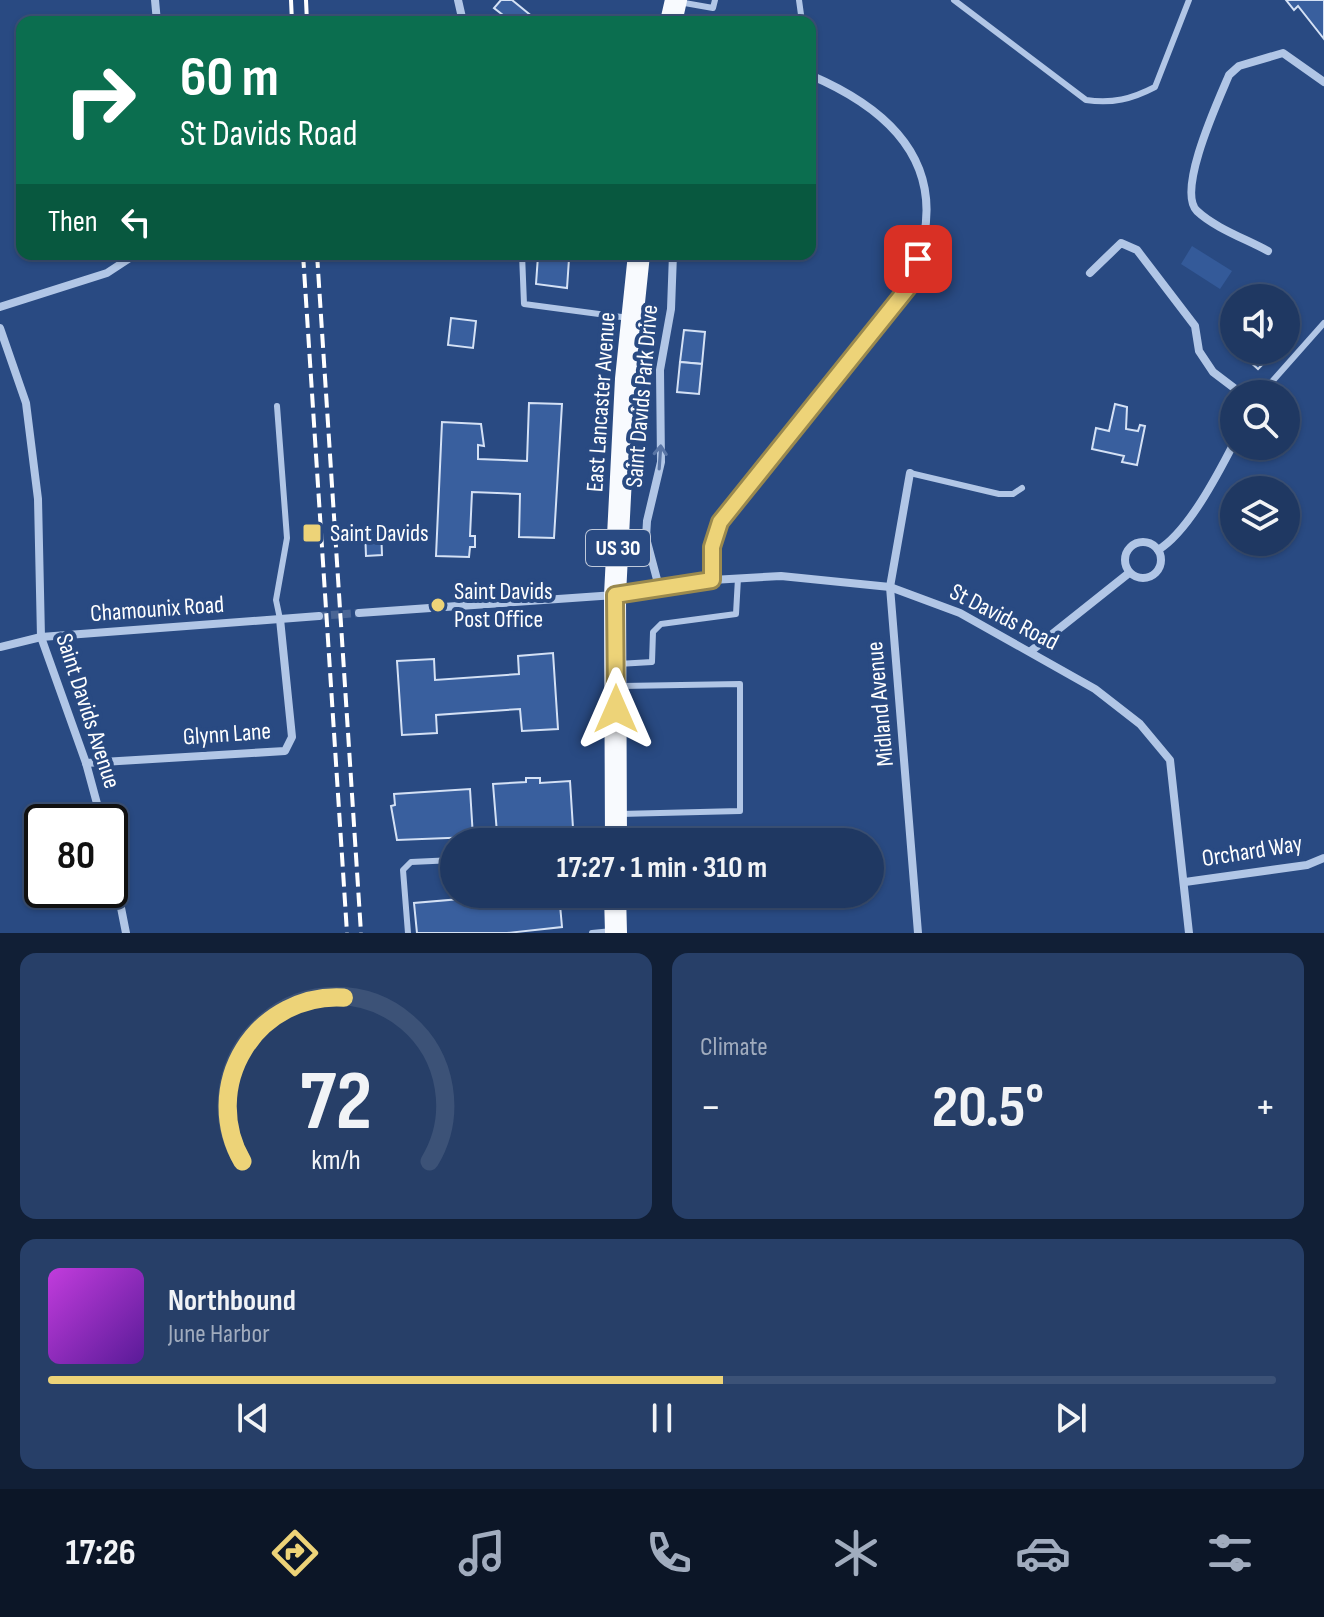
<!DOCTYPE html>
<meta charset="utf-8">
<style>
:root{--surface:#1f3862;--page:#273f68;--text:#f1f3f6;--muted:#a1acbe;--line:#3c5277;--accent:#edd378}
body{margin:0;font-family:"Sofia Sans Condensed",sans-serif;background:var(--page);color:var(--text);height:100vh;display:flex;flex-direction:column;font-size:30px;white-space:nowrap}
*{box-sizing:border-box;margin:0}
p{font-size:26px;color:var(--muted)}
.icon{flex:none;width:44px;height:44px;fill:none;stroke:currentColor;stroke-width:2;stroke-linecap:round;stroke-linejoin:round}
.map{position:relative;height:933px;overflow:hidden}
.drawer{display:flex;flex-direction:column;gap:20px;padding:20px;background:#111f36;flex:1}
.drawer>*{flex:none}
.top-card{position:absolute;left:16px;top:16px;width:800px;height:244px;border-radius:16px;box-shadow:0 2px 6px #0004,0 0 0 2px var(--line);background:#0b6e4f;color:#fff;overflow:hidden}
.fabs{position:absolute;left:1220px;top:284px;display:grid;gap:16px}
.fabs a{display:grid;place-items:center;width:80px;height:80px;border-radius:50%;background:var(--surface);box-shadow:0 2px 6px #0004,0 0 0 2px var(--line);font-size:40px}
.speed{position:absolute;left:24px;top:804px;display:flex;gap:16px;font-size:40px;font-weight:700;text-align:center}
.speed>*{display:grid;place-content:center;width:104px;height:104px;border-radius:50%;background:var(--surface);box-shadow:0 2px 6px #0004,0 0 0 2px var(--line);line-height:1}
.speed .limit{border:4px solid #111;border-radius:12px;background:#fff;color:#111}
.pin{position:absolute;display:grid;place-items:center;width:68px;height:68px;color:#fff;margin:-34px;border-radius:16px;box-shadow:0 4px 12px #0006}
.me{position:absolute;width:88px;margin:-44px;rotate:0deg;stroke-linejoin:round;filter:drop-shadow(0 0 6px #0008)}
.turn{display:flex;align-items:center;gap:28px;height:168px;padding:0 32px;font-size:36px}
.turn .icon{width:104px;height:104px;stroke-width:2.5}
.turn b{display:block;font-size:56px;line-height:68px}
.then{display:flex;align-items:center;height:76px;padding:0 32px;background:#0003;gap:16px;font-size:30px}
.big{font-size:60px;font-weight:700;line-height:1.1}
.drawer .widget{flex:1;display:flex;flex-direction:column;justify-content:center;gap:12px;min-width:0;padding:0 28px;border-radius:16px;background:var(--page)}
.drawer .dial{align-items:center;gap:0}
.dial svg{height:208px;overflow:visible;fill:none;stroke:var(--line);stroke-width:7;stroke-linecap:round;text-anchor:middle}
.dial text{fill:var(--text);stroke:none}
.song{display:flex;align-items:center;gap:24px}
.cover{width:96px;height:96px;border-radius:12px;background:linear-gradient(135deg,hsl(290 70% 55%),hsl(270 70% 35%))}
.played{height:8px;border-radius:4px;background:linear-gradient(90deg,var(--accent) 55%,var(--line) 55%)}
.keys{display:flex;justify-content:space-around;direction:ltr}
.heat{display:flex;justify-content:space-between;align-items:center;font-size:44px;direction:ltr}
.drawer .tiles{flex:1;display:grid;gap:20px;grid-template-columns:1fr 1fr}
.widget:last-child{grid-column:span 2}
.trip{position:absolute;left:440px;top:828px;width:444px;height:80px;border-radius:40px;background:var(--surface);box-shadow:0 2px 6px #0004,0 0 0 2px var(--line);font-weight:700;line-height:80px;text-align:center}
.dock{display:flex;height:128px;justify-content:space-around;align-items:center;background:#0c1627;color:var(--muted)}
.dock .icon{width:56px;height:56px}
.dock .on{color:var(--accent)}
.dock b{font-size:36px;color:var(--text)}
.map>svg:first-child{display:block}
.green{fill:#345a99}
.building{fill:#395f9e;stroke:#d4e1f5;stroke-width:2}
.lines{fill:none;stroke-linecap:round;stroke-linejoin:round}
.minor-tunnel{stroke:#496595;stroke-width:8;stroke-dasharray:8 4;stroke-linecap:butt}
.service{stroke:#b1c6e6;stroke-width:6}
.minor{stroke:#b1c6e6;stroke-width:8}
.trunk{stroke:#f8fafe;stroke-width:22}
.rail{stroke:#fff;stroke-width:4;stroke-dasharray:14 6;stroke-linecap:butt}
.oneway{stroke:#5975a5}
.route-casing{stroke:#9a894e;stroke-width:20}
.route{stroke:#edd378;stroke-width:14}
.poi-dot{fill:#edd378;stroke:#294a82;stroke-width:3}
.labels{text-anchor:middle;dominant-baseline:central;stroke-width:8;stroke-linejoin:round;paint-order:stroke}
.shield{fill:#294a82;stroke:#bfc9da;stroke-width:2}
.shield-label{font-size:22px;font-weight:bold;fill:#fff}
.street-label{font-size:24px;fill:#fff;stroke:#294a82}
.poi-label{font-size:24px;fill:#fff;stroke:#294a82;text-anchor:start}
</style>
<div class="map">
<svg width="1324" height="933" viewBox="0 0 1324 933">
<rect width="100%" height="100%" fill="#294a82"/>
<path class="green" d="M1192 246 1232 271 1220 289 1181 264Z"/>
<g class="building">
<path d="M501 0H512L539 22H512L494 8Z"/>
<path d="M1286 0H1324V39L1298 6 1294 10Z"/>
<path d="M538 256 569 259 567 288 536 284Z"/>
<path d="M451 318 476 321 473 348 448 345Z"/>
<path d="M684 330 705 332 702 364 680 362Z"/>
<path d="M1237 350H1259L1268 359 1258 369Z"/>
<path d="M680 362 702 364 699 394 677 392Z"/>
<path d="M529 403 562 404 554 538 519 537 520 494 472 492 470 536H475V547H470L469 557 436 556 442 422 481 424 484 446 478 445V459L527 461Z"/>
<path d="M1115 404 1127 407 1126 429 1138 431 1140 425 1145 426 1137 465 1122 462 1124 456 1092 449 1096 428 1109 431Z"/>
<path d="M381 528 382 555 366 556 365 529Z"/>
<path d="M553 653 558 729 522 731 520 709 436 715 437 733 402 735 397 661 434 659 435 680 519 674 518 656Z"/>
<path d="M526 778H540V783L570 781 573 828 497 833 493 784 526 782Z"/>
<path d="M470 789 473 837 397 840 391 806 395 805 394 794Z"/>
<path d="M472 894H559L562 927 507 933H417L414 903 472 898Z"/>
</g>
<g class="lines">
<path class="minor-tunnel" d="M319 616 359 613"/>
<g class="service">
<path d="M799 0 802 22"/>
<path d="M954 0 1086 100C1112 104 1132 99 1155 87L1189 0"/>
<path d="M679 2 713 8 715 0"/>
<path d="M522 254 524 304 629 318"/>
<path d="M1261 394 1324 323"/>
<path d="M277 406 287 538 276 600 280 619"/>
<path d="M910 473 999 494H1013L1022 488"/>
<path d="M618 664 652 662 653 632 661 624 736 614 738 578"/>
<path d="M620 814 740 811V684L622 686"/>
<path d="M408 933 403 870 411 862 454 860"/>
<path d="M592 933 612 931"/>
</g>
<g class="minor">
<path d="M155 0 157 22"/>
<path d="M458 0 463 22"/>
<path d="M1268 251C1246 239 1215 228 1197 211 1176 191 1219 99 1229 75L1239 66 1283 53 1324 82"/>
<path d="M1090 273 1121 243 1137 250 1195 326 1199 351 1213 372 1242 394"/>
<path d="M0 307 107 273 136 254"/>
<path d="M0 328 26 403 38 499 41 637 86 763 102 822"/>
<path d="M910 473 890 587 918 933"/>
<circle cx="1143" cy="560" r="18"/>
<path d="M1158 550C1188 532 1218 474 1234 443"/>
<path d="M712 580V547L720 522 911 284C915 268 921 252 924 236 940 152 878 104 810 75"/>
<path d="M659 587 646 538 647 521 661 462 660 370 671 309 673 254"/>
<path d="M359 613 615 595 712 580 781 576 890 587 960 613 1095 689 1140 724 1170 760 1189 933"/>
<path d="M0 647 41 637 319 616"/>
<path d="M1031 651 1129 573"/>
<path d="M86 763 285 751 292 737 280 619"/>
<path d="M110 852 126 933"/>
<path d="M1185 882 1307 865 1324 858"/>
</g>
<g class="trunk">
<path d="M671 22 676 0"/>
<path d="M616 842 615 595 626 379 639 254"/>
<path d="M615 894 616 933"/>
</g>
<g class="rail">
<path d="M291 0 292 22"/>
<path d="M306 0 307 22"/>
<path d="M303 254 347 933"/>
<path d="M317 254 361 933"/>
</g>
</g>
<defs><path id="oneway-shaft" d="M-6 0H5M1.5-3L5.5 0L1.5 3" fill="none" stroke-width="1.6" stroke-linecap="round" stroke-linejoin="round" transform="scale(2)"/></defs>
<use class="oneway" href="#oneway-shaft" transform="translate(660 457) rotate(-86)"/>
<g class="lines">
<g class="route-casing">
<path id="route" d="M616 709 615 595 712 580V547L720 522 911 284 918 259"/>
</g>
<use href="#route" class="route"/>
</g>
<g class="poi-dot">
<rect x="302" y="523" width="20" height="20" rx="4"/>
<circle cx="438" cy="605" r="8"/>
</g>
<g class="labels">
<rect class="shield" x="586" y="530" width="64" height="36" rx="6"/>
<g class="shield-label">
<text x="618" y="548">US 30</text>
</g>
<g class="street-label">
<text transform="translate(642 396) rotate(-85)">Saint Davids Park Drive</text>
<text transform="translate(601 402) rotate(-86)">East Lancaster Avenue</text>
<text transform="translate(157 609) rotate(-4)">Chamounix Road</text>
<text transform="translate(1004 617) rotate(27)">St Davids Road</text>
<text transform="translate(880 704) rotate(-95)">Midland Avenue</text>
<text transform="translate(88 711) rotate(72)">Saint Davids Avenue</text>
<text transform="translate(227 734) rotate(-4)">Glynn Lane</text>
<text transform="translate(1252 851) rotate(-9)">Orchard Way</text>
</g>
<g class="poi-label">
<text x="330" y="533">Saint Davids</text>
<text x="454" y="591">Saint Davids<tspan x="454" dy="28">Post Office</tspan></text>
</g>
</g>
</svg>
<div class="fabs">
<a><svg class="icon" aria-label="sound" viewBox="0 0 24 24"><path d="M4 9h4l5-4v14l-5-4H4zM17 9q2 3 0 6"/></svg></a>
<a><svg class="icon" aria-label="search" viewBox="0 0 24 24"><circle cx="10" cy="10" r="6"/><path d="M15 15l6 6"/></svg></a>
<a><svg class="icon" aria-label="layers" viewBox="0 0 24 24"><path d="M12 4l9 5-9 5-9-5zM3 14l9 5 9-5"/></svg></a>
</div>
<div class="speed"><div class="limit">80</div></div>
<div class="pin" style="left:918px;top:259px;background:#d93025"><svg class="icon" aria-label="arrive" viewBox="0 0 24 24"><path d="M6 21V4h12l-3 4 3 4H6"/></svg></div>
<svg class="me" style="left:616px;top:709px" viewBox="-20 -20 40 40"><path d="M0-17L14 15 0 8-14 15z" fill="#edd378" stroke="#fff" stroke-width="4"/></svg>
<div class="trip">17:27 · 1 min · 310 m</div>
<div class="top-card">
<div class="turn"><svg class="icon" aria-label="right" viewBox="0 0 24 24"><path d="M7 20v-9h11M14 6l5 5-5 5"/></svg><div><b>60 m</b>St Davids Road</div></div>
<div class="then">Then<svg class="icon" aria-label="left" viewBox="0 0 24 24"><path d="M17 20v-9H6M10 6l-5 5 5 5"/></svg></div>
</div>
</div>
<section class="drawer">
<div class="tiles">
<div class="widget dial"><svg viewBox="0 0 100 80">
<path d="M14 69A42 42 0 1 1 86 69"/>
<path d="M14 69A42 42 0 0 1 53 6" stroke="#edd378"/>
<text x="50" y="56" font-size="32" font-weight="700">72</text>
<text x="50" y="72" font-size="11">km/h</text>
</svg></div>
<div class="widget"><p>Climate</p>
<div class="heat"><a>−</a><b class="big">20.5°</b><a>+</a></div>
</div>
<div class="widget">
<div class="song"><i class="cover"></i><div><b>Northbound</b><p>June Harbor</p></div></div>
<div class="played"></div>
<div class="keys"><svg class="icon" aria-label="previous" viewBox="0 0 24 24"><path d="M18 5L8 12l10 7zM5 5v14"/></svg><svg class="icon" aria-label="pause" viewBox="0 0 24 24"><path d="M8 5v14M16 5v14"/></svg><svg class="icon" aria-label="next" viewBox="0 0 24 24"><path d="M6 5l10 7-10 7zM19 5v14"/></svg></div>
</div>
</div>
</section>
<nav class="dock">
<b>17:26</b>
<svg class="icon on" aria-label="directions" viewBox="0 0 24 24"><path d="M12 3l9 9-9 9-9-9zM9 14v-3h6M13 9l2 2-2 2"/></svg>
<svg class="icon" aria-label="music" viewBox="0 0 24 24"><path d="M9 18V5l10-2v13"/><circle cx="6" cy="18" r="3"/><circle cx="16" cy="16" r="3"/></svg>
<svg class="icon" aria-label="phone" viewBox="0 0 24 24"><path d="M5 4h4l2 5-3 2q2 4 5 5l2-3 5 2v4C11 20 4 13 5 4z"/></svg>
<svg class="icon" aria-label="climate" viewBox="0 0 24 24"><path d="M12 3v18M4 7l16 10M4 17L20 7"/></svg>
<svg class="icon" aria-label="car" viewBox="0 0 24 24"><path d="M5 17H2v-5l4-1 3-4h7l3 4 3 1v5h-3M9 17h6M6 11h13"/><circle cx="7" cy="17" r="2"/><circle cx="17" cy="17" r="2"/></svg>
<svg class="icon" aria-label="filters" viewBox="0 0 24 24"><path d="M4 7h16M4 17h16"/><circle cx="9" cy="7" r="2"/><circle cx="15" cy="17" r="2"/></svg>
</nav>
